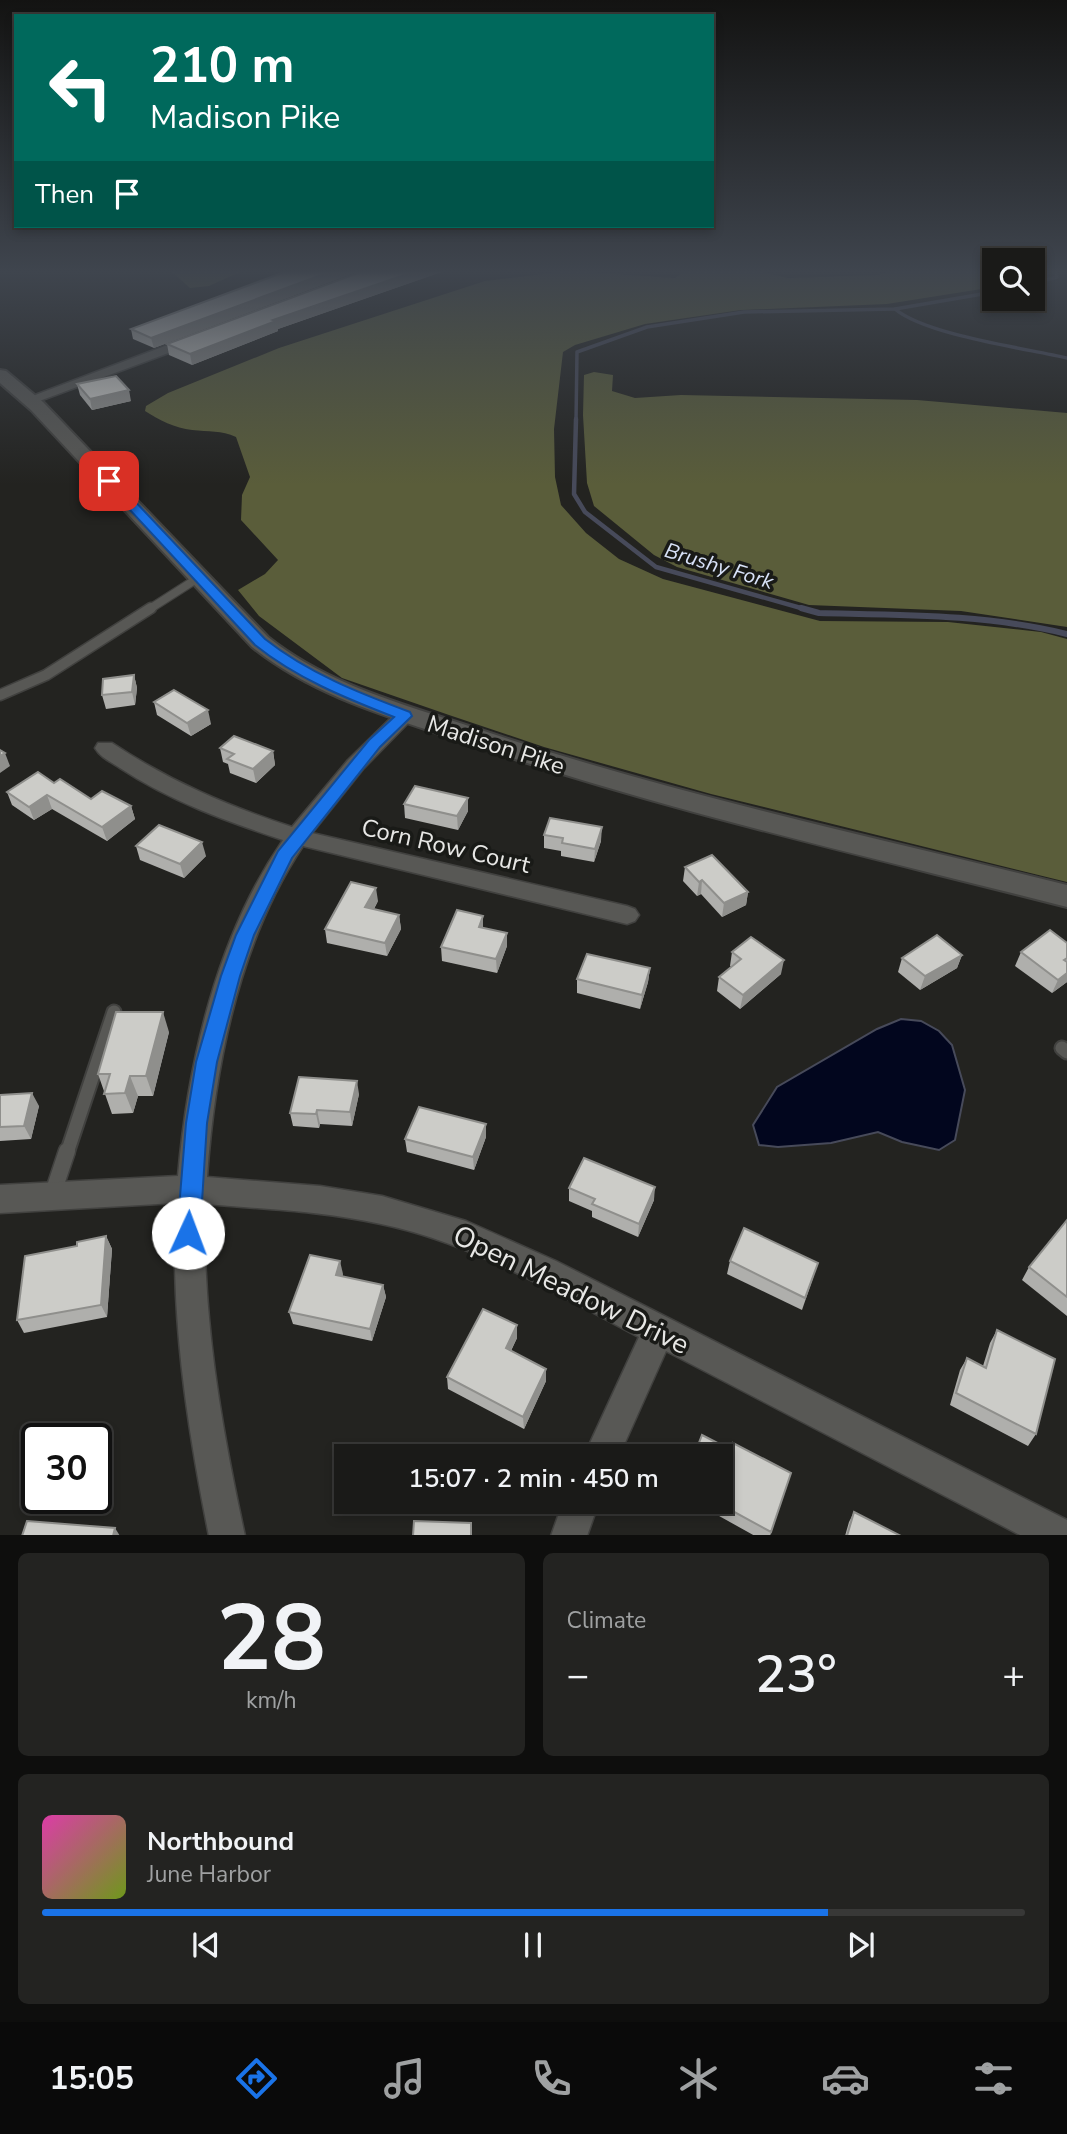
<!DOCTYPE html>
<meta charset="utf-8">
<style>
:root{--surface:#1a1a18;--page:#232321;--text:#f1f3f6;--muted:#9fa1a2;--line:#383837;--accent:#1a73e8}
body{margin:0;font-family:"Nunito Sans",sans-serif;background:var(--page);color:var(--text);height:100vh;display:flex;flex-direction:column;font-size:26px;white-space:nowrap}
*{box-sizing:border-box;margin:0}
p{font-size:23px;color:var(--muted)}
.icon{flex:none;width:38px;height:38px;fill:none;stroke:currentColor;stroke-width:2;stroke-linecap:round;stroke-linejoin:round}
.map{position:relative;height:1535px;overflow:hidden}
.side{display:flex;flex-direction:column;gap:18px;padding:18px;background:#0e0e0d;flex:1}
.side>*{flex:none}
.banner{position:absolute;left:14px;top:14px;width:700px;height:214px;border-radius:0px;box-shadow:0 4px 10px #0003,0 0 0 2px var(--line);background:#00695c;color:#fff;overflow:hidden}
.buttons{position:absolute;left:982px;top:248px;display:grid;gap:14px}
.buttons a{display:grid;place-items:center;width:63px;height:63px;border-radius:0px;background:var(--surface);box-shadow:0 4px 10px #0003,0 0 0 2px var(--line);font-size:35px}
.speed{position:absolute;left:21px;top:1423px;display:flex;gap:14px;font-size:35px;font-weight:700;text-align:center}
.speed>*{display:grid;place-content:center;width:91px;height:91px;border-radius:50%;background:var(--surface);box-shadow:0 4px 10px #0003,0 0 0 2px var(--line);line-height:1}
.speed .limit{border:4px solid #111;border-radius:10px;background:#fff;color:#111}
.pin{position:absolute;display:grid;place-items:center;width:60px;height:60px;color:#fff;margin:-30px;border-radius:14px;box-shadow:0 4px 10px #0006}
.me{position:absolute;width:77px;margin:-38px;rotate:2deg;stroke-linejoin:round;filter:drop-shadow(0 0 5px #0008)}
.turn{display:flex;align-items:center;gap:24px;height:147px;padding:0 21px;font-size:32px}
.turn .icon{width:91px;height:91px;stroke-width:2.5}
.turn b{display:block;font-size:49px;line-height:60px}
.then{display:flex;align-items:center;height:66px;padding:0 21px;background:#0003;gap:14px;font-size:26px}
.big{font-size:52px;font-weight:600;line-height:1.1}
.side .card{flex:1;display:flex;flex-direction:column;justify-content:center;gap:10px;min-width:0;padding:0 24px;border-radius:10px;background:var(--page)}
.side .dial{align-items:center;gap:0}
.dial b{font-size:91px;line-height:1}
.song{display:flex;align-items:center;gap:21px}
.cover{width:84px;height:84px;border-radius:10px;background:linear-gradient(135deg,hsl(320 70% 55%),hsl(80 70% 35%))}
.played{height:7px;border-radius:4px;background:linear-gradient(90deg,var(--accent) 80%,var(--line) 80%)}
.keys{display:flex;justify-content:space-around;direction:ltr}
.heat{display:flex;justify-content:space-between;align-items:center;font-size:38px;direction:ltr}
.side .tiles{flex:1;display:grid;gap:18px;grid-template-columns:1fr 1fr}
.card:last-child{grid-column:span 2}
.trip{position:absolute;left:334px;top:1444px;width:399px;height:70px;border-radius:0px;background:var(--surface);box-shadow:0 4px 10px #0003,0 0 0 2px var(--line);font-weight:600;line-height:70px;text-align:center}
.menu{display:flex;height:112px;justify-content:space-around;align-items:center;background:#0a0a0a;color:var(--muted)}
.menu .icon{width:49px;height:49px}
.menu .active{color:var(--accent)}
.menu b{font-size:32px;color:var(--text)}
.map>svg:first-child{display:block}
.forest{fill:#5a5d3a}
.water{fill:#02061e;stroke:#474a5a;stroke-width:2}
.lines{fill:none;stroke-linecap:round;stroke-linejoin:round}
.stream-far2{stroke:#474a5a;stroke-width:3.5}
.stream-far1{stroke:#474a5a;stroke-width:4.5}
.stream{stroke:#474a5a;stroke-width:6}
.service-far3-casing{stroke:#41413f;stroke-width:10}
.service-far2-casing{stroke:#41413f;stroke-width:13}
.service-far1-casing{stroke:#41413f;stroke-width:17}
.service-casing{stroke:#41413f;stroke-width:19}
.minor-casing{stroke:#41413f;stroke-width:3}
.tertiary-casing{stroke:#41413f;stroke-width:4}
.service-far3{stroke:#585855;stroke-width:8}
.service-far2{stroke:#585855;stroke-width:10}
.service-far1{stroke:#585855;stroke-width:13}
.service{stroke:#585855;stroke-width:16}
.minor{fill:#585855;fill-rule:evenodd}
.tertiary{fill:#585855;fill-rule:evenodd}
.wall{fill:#afafac}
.shaded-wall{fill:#8f8f8c}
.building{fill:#ccccc8;stroke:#8f8f8c;stroke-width:2}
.route{fill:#1a73e8;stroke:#114b97;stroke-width:2}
.labels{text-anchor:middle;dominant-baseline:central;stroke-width:7;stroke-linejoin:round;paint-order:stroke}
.far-water-label{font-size:21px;font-style:italic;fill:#d8e2f8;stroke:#191a17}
.street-label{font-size:24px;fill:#e7e7e5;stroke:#191a17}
.near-street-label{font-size:28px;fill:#e7e7e5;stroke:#191a17}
</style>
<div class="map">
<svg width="1067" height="1536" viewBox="0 0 1067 1536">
<rect width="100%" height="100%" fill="#232320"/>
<g class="forest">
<path d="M170 270H244L209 286 190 288Z"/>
<path d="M686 270H754L788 278 877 275 899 270H994V287L887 304 741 310 645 324 575 345 563 352 554 429 555 477 561 505 586 533 619 559 663 579 820 621 948 622 1041 632 1067 639V882L711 794 544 747 449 715 342 678 259 616 238 590 265 574 278 560 241 520 242 495 250 477 236 437C221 430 209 432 192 430 175 428 159 420 145 411L146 406 168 393 279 348 485 281 569 271 675 278Z"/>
<path d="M594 372 613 375 612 391 635 398 681 395 917 400 1067 413V627L961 611 809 605 677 567 654 555 594 506 587 483 583 415 584 375Z"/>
</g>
<path class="water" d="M901 1019 921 1021 939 1031 952 1045 965 1090 955 1140 939 1150 902 1142 878 1132 831 1143 778 1147 759 1145 753 1125 777 1087 877 1029Z"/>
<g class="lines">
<g class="stream-far2">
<path d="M1032 284 1057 277 1055 270"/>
<path d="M895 309C926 335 1024 348 1067 358"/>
<path d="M576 421 577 352 647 327 744 312 895 309 994 292"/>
</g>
<path class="stream-far1" d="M576 419 574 494 585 512 656 567 808 610"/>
<path class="stream" d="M801 608 819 613C902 615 986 614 1067 634"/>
<g class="service-far3-casing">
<path id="service-far3" d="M148 610 198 578"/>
</g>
<g class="service-far2-casing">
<path id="service-far2" d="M0 695 46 675 151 608"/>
</g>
<g class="service-far1-casing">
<g id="service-far1">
<path d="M1062 1048 1067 1052"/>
<path d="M67 1153 114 1012"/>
</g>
</g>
<g class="service-casing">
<path id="service" d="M53 1193 67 1151"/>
</g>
<g class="minor-casing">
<g id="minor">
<path d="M194 335 198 336V342L34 403 29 404 22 400Z"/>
<path d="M404 710 411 712 414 716 411 720 363 769 312 833 627 906 635 909 639 915 635 921 627 924 303 846C239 942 215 1064 207 1177L320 1186 382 1196 466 1221 556 1261 1067 1520V1536H1022L666 1351 619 1456H584L639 1337C557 1294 473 1243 381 1224 323 1211 264 1209 205 1204 202 1316 221 1426 245 1536H209C187 1426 170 1315 176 1203L0 1213V1185L178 1176C188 1061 217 936 283 840 226 821 170 801 120 768 111 762 100 757 95 748L98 743H112C169 781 228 806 292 827L348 760 397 712Z"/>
<path d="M563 1502H599L587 1536H551Z"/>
</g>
</g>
<g class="tertiary-casing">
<path id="tertiary" d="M0 370 6 371 43 402 268 637C328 685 403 704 475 728 668 793 869 836 1067 885V907C864 855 657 809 458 740 386 716 312 695 252 647L31 410 0 383Z"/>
</g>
<use href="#service-far3" class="service-far3"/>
<use href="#service-far2" class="service-far2"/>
<use href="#service-far1" class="service-far1"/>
<use href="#service" class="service"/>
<use href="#minor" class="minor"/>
<use href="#tertiary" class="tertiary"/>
</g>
<g class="wall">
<path d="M290 270H362L154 348 133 339 131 329Z"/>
<path d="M366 270H447L278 329V331L192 365 169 355 167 344Z"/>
<path d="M77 384 131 401 92 410 80 395Z"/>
<path d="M134 675 137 688 135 705 106 709 102 695Z"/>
<path d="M154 702 211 724 191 736 157 715Z"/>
<path d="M220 748 273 751 275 765 256 783 230 773 228 764 223 762Z"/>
<path d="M54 783 91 799 131 806 135 819 107 841 52 809 34 820 12 805 7 792Z"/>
<path d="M468 798V811L458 830 405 818 404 804Z"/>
<path d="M544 835 601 841 594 862 561 856V851L544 848Z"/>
<path d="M136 846 206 856 184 878 140 860Z"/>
<path d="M685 867 748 892 746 905 722 917 701 894 697 896 683 881Z"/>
<path d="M378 901 374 909 399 915 401 929 387 956 327 943 325 929Z"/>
<path d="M483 916V928L507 946 497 973 442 961 441 947Z"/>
<path d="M1067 943V982L1052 993 1015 966 1021 952Z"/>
<path d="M732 952 781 974 740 1009 717 991 719 977 732 967 730 966Z"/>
<path d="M962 955 957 968 920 990 898 972 902 958Z"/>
<path d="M650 968 648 982 640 1009 577 993V979Z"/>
<path d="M169 1032 153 1096H138L133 1113 112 1114 98 1074Z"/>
<path d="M359 1094 352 1126 320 1124 319 1128 293 1126 290 1113Z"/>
<path d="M0 1095 39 1106 31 1139 0 1141Z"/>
<path d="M486 1137 474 1170 407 1152 405 1139Z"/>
<path d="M569 1188 654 1200 638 1237 592 1217V1211L569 1201Z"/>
<path d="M1067 1220V1316L1022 1280 1029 1267Z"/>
<path d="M106 1236 112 1249 107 1317 24 1333 17 1320 77 1246Z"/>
<path d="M730 1261 814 1275 802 1310 727 1274Z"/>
<path d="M343 1274 342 1277 383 1285 386 1297 372 1341 293 1324 289 1312Z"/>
<path d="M517 1325V1338L511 1351 546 1369V1381L524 1429 448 1389 447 1377Z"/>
<path d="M997 1330 1036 1434 1028 1446 950 1405 960 1370 967 1358 983 1366 990 1343Z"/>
<path d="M731 1450 791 1473 770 1536H755L694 1502H721Z"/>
<path d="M854 1512 901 1536H845L849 1522Z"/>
</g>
<g class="shaded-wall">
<path d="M335 270H362L154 348 151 338Z"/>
<path d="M419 270H447L278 329V331L192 365 190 354 273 320Z"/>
<path d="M129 390 131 401 92 410 90 399Z"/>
<path d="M134 675 137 688 135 705 132 692Z"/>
<path d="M208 710 211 724 191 736 187 723Z"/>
<path d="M273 751 275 765 256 783 253 769Z"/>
<path d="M5 753 10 766 0 773V756Z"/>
<path d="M47 795 52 809 34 820 29 807Z"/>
<path d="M468 798V811L458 830 457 816Z"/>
<path d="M131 806 135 819 107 841 102 827Z"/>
<path d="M602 827 601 841 594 862 595 849Z"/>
<path d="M202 842 206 856 184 878 180 864Z"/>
<path d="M702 880 701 894 697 896 699 882Z"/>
<path d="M376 888 378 901 367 921 365 907Z"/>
<path d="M748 892 746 905 722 917 724 903Z"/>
<path d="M399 915 401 929 387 956 385 943Z"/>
<path d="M483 916V929L479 927Z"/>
<path d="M507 933V946L497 973 496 959Z"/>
<path d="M962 955 957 968 920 990 925 976Z"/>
<path d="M784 960 781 974 740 1009 743 995Z"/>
<path d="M650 968 648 982 640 1009 642 995Z"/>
<path d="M1067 973V982L1052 993 1058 980Z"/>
<path d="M163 1012 169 1032 153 1096 146 1076Z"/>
<path d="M130 1076 138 1096 133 1113 125 1093Z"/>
<path d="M357 1081 359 1094 352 1126 350 1112Z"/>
<path d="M32 1093 39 1106 31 1139 24 1126Z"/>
<path d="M317 1110 320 1124 319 1128 316 1114Z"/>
<path d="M486 1124V1137L474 1170 473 1157Z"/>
<path d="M655 1187 654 1200 638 1237 639 1224Z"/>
<path d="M106 1236 112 1249 107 1317 101 1305Z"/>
<path d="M340 1261 343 1274 339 1288 336 1275Z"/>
<path d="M383 1285 386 1297 372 1341 370 1329Z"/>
<path d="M517 1325V1338L506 1360V1348Z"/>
<path d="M546 1369V1381L524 1429 523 1417Z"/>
<path d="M115 1528 120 1536H113Z"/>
</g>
<g class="building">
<path d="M290 270H335L151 338 131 329Z"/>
<path d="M366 270H419L273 320 276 321 190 354 167 344Z"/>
<path d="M116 376 129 390 90 399 77 384Z"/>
<path d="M134 675 132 692 102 695 103 679Z"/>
<path d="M174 690 208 710 187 723 154 702Z"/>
<path d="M234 736 273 751 253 769 227 759 234 754 220 748Z"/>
<path d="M0 750 5 753 0 756Z"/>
<path d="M38 772 54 783 60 779 91 799 102 791 131 806 102 827 47 795 29 807 7 792Z"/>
<path d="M415 786 468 798 457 816 404 804Z"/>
<path d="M550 818 602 827 595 849 562 843 563 838 544 835Z"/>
<path d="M159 825 202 842 180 864 136 846Z"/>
<path d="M712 855 748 892 724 903 702 880 699 882 685 867Z"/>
<path d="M351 882 376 888 365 907 399 915 385 943 325 929Z"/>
<path d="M457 910 483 916 479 927 507 933 496 959 441 947Z"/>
<path d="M1050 930 1067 943V958L1064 960 1067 962V973L1058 980 1021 952Z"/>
<path d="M937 935 962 955 925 976 902 958Z"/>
<path d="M751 937 784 960 743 995 719 977 741 959 732 952Z"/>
<path d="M587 954 650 968 642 995 577 979Z"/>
<path d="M116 1012H163L146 1076H130L125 1093 104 1094 110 1074H98Z"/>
<path d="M299 1077 357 1081 350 1112 317 1110 316 1114 290 1113Z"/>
<path d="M32 1093 24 1126 0 1127V1095Z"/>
<path d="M419 1107 486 1124 473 1157 405 1139Z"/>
<path d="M584 1158 655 1187 639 1224 592 1204 595 1199 569 1188Z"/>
<path d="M1067 1220V1297L1029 1267Z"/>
<path d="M744 1228 818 1263 805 1298 730 1261Z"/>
<path d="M106 1236 101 1305 17 1320 25 1256 77 1246V1242Z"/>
<path d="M310 1255 340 1261 336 1275 383 1285 370 1329 289 1312Z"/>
<path d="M483 1309 517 1325 506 1348 546 1369 523 1417 447 1377Z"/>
<path d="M997 1330 1055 1359 1036 1434 956 1393 967 1358 986 1368Z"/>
<path d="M702 1435 731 1450 733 1443 791 1473 771 1532 716 1502H721V1456H694Z"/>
<path d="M854 1512 901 1536H847Z"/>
<path d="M27 1521 115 1528 113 1536H22Z"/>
<path d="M414 1521 471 1523V1536H413Z"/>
</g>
<linearGradient id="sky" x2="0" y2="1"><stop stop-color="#131312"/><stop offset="0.56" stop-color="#3f454e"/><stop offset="1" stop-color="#3f454e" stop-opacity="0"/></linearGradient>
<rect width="1067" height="485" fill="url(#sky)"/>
<path class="route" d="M105 478H113L265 639C308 673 359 693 410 712L412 716 380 747 292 858 254 935 240 976 217 1062 207 1123 200 1233 196 1241 188 1244 180 1241 177 1233 186 1123 196 1062 221 976 236 935 278 851 369 740 394 717C345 698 296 678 255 645L105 483Z"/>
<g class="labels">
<g class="far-water-label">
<text transform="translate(719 566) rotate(17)">Brushy Fork</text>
</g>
<g class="street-label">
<text transform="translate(496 745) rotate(18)">Madison Pike</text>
<text transform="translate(446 846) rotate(13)">Corn Row Court</text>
</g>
<g class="near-street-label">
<text transform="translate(571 1290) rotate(26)">Open Meadow Drive</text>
</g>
</g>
</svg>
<div class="buttons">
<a><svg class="icon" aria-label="search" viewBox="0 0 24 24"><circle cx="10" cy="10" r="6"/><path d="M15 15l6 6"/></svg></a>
</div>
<div class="speed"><div class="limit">30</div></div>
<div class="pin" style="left:109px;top:481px;background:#d93025"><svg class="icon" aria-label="arrive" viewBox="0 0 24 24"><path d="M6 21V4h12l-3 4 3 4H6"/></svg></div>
<svg class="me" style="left:188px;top:1233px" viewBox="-20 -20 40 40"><circle r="19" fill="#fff"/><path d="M0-13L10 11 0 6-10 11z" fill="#1a73e8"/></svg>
<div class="trip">15:07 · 2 min · 450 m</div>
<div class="banner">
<div class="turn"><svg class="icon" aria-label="left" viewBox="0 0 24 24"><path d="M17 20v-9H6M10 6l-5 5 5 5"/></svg><div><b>210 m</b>Madison Pike</div></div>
<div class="then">Then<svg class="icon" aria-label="arrive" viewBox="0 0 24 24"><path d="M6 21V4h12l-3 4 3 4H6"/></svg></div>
</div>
</div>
<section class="side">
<div class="tiles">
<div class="card dial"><b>28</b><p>km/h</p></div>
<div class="card"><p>Climate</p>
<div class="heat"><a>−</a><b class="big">23°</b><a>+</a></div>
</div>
<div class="card">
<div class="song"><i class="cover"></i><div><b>Northbound</b><p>June Harbor</p></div></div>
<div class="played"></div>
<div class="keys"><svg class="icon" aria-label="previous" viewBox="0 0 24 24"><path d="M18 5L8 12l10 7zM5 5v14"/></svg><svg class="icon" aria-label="pause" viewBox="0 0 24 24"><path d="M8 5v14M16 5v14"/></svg><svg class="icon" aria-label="next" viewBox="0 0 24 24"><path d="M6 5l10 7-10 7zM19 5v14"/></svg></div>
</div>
</div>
</section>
<nav class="menu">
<b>15:05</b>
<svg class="icon active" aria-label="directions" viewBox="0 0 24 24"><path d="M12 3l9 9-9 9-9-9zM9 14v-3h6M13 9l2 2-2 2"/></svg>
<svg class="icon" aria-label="music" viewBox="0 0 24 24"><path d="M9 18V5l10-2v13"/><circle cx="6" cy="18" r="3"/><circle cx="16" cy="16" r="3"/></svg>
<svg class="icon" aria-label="phone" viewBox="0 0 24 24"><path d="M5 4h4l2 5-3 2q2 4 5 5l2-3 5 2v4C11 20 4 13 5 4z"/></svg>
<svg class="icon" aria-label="climate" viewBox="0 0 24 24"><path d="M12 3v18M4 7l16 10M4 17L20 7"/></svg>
<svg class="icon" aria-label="car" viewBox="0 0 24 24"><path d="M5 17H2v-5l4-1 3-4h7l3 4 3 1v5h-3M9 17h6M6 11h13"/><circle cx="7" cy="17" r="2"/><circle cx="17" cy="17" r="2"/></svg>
<svg class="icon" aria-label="filters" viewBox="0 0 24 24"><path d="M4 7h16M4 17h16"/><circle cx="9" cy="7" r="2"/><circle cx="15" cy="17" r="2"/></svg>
</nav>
